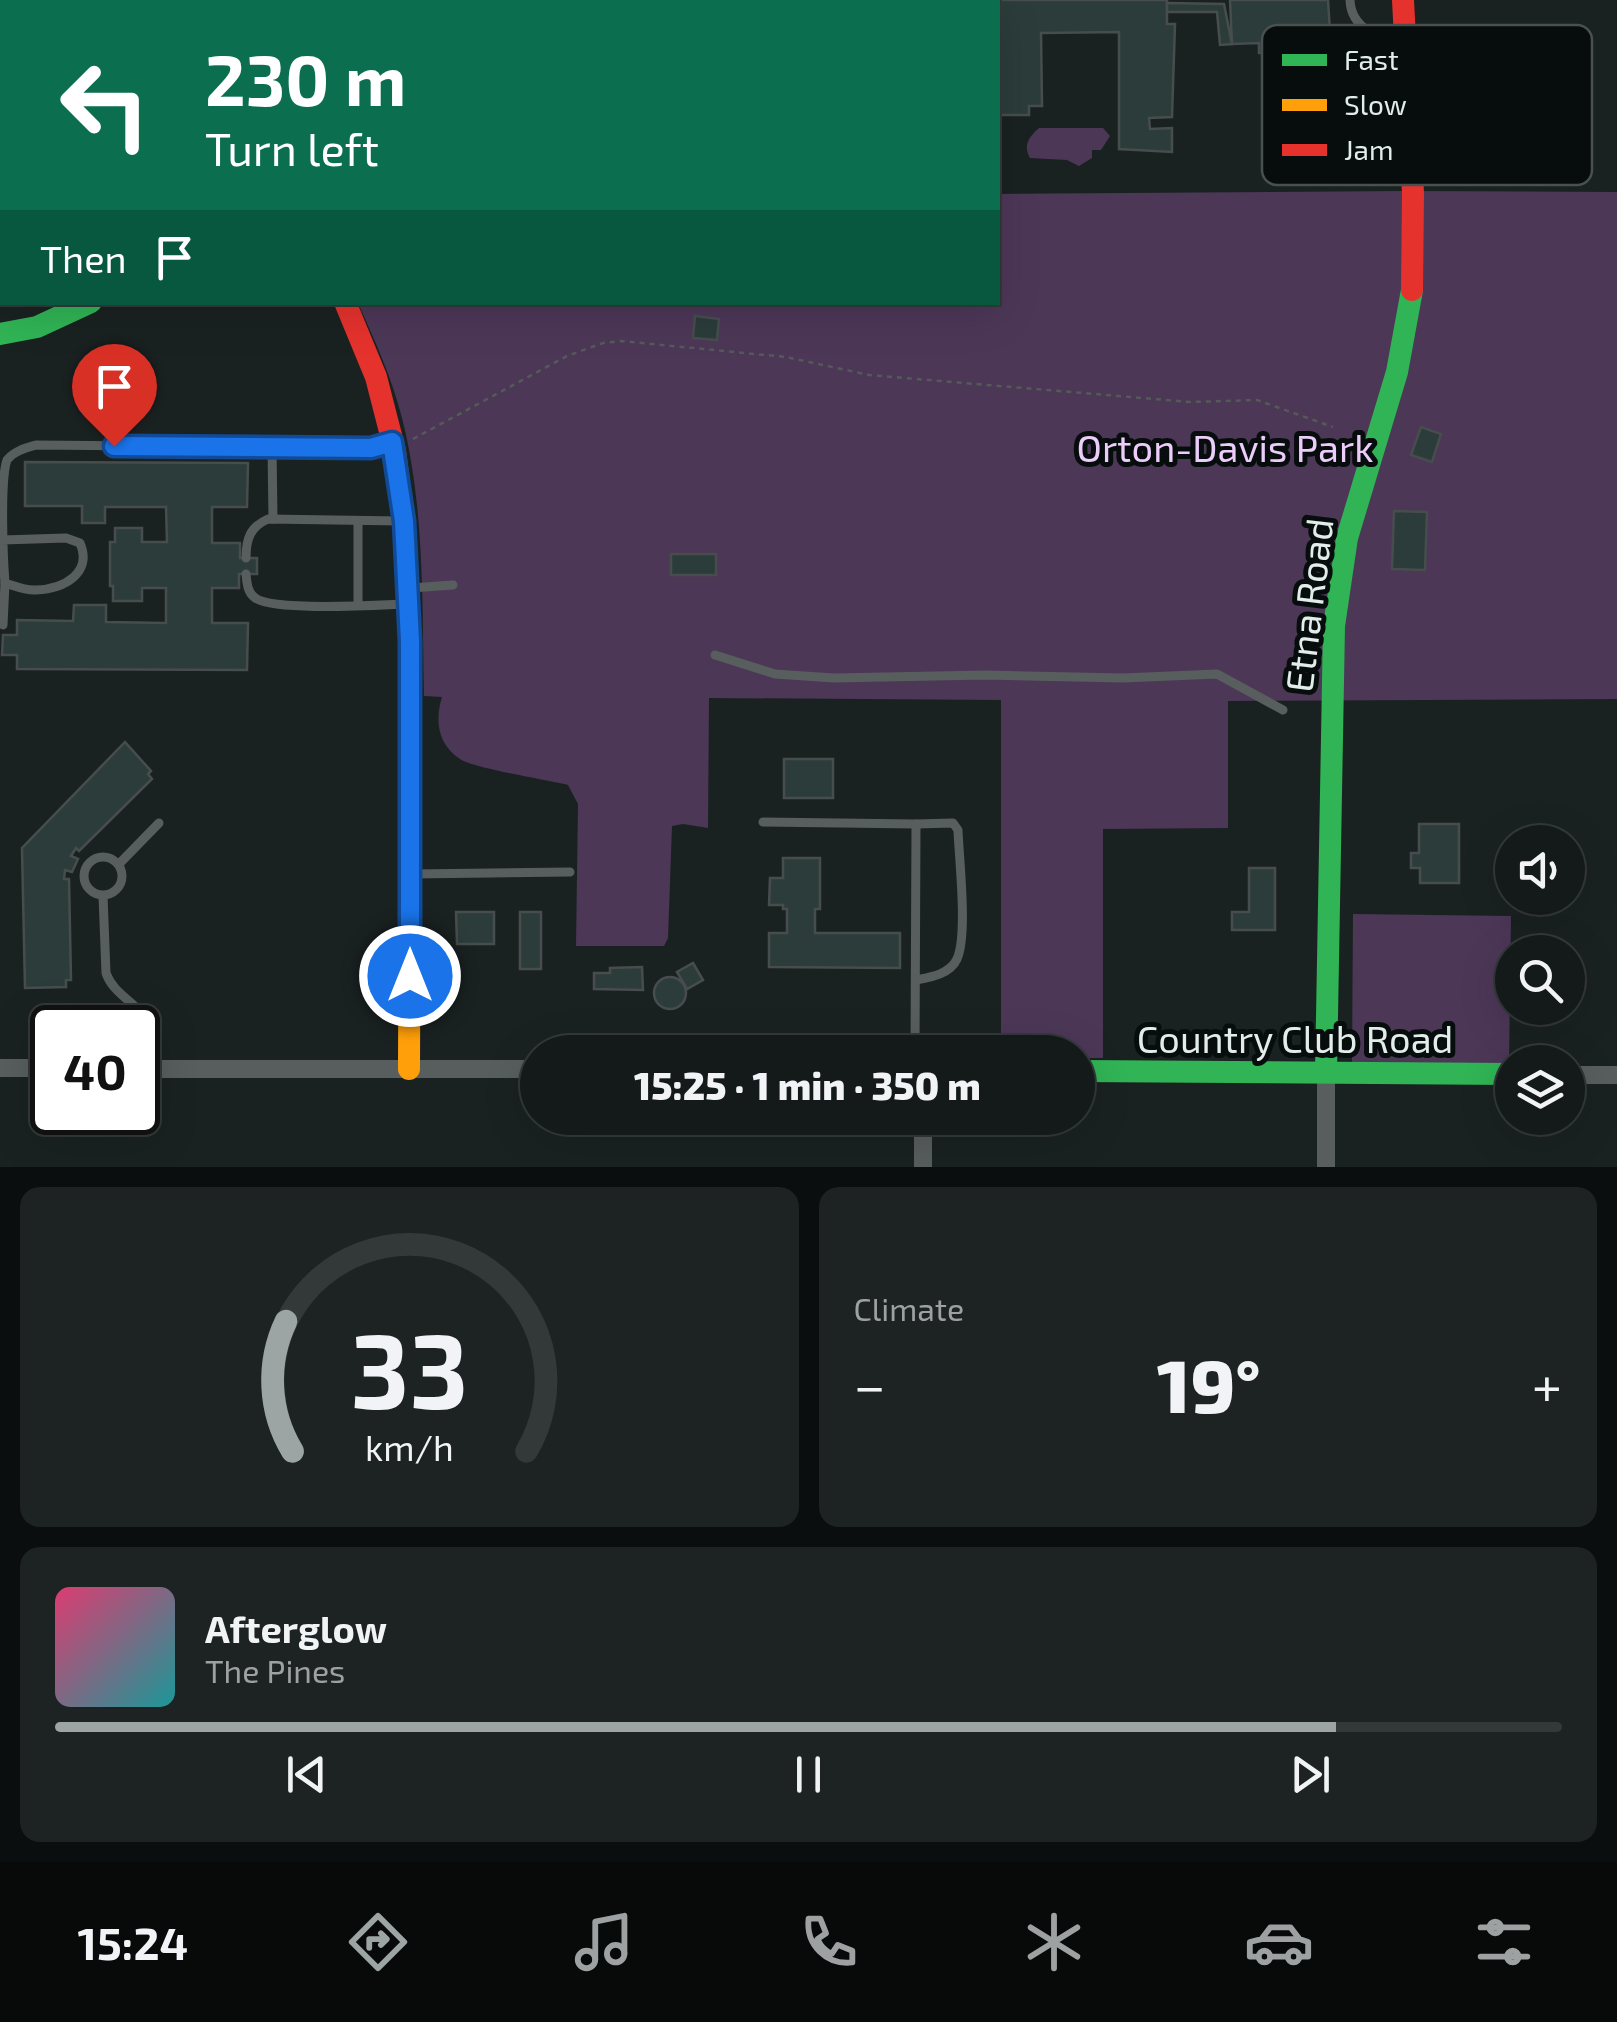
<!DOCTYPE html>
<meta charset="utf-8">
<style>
:root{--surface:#141a19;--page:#1d2322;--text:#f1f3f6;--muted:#9da1a2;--line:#333838;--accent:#9ca5a4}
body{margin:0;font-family:"Exo 2",sans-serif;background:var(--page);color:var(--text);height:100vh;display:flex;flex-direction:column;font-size:38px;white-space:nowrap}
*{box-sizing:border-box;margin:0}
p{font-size:32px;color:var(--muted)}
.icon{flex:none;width:55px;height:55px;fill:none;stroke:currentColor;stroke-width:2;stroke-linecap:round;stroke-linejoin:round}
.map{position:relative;height:1167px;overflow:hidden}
.drawer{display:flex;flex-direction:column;gap:20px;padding:20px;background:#0b0e0e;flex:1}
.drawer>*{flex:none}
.banner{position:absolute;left:0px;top:0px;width:1000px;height:305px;box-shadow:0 10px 40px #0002,0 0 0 2px var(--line);background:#0b6e4f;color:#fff;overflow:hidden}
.controls{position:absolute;left:1495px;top:825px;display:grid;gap:20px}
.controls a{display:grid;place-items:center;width:90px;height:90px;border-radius:50%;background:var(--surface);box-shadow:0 10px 40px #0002,0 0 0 2px var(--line);font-size:50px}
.speed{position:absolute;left:30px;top:1005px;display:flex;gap:20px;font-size:50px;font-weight:700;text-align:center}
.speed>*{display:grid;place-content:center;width:130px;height:130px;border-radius:50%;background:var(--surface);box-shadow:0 10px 40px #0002,0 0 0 2px var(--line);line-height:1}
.speed .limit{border:5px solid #111;border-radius:15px;background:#fff;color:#111}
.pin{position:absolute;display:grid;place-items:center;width:85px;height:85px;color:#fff;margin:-102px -42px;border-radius:50% 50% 50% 0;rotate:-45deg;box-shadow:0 0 10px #0007}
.pin .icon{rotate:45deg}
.me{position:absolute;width:110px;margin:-55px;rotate:0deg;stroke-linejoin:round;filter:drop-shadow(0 0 8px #0008)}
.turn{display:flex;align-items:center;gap:35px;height:210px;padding:0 40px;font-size:45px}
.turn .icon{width:130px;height:130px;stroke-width:2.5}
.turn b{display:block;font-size:70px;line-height:85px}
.then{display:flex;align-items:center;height:95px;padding:0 40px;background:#0003;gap:20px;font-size:38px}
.big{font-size:75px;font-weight:800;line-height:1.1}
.drawer .widget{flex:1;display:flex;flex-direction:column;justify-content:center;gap:15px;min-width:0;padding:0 35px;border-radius:20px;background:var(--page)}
.drawer .dial{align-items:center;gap:0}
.dial svg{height:260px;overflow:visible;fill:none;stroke:var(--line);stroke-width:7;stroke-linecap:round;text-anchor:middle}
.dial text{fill:var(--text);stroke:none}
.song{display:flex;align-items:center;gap:30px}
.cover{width:120px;height:120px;border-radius:15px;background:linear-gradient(135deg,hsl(340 70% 55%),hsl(180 70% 35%))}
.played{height:10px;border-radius:5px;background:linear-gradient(90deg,var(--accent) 85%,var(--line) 85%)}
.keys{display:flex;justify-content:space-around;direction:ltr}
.heat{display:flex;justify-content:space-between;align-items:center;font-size:55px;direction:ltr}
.drawer .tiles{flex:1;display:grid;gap:20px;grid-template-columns:1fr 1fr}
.widget:last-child{grid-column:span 2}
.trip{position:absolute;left:520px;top:1035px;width:575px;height:100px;border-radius:50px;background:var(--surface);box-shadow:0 10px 40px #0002,0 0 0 2px var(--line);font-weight:800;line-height:100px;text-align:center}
.menu{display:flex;height:160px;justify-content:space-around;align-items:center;background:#080a0a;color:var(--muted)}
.menu .icon{width:70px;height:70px}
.menu .on{color:var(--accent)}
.menu b{font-size:45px;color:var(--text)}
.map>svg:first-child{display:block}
.green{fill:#4c3757}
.building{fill:#2b3c3b;stroke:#474d4d;stroke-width:2.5}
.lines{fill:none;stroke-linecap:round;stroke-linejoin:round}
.path{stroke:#555a59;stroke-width:2.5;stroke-dasharray:5 5;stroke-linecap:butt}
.lane{stroke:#585e5d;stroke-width:9}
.street{stroke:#585e5d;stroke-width:18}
.fast{stroke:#30b455;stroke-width:22}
.slow{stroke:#ff9f0a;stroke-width:22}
.jam{stroke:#e5322d;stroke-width:22}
.route-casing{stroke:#114b97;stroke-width:25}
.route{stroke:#1a73e8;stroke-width:18}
.labels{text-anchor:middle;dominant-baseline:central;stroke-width:10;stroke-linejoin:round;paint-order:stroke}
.park-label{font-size:38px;fill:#ebccfa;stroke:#070d0c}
.street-label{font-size:38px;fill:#e2ecea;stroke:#070d0c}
.key{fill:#070d0c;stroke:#49504f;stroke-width:2.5}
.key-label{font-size:28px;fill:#e2ecea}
</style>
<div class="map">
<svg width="1617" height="1167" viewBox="0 0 1617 1167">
<rect width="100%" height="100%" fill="#1a2221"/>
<g class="green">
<path d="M1342 66V126L1261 127 1262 67Z"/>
<path d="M1039 128H1103L1110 136 1101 150H1092V158L1079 166 1067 160 1030 158C1023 145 1029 137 1039 128Z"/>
<path d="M1405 191 1617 192V699L1228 701V828L1103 829V1058H1078V1052H1001V700L709 698 708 828 683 824 672 826 668 938 664 946H576L578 804 568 785C547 780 473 768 460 759 437 744 435 720 442 697L424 696C422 604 425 508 402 418 392 378 375 341 358 303L998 302V194Z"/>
<path d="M1353 914 1511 916 1509 1066 1352 1064Z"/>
</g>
<g class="building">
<path d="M999 0H1167V24H1175L1172 117 1149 118 1150 129 1172 128V152L1119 149V32L1041 33 1042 106H1029V115H998Z"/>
<path d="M1230 0H1328L1330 32 1303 33V51L1259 53V43L1232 44Z"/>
<path d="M1167 3 1224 4 1232 44 1220 45 1217 12H1167Z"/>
<path d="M695 316 719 319 717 340 693 338Z"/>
<path d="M1421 427 1441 434 1432 462 1411 455Z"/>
<path d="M25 462 248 463 247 507H212V543H240V558H257V574H239V588H212V623H248L247 670 17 669V655H2L3 635H17V620L73 621 74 605H106V622L166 623V588H142V601H113V586H110V542H115V528H142V542H167L166 507H105V523H82V506H25Z"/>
<path d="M1394 511 1427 512 1425 570 1392 569Z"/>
<rect x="671" y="554" width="45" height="21"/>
<path d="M125 742 151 771 148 774 152 779 79 851 76 848 71 856 78 859 72 872 65 870 64 879H69L71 980H66V987L25 988 22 848Z"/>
<rect x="784" y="759" width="49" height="39"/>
<path d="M1419 824H1459V883H1420V868H1411V853H1419Z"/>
<path d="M783 858H820V909H815V933H900V968L769 967V933H787V909H783V905H769L770 878H783Z"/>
<path d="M1249 868H1275V930H1232V912H1249Z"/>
<path d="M456 912H494V944H457Z"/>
<rect x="520" y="912" width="21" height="57"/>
<path d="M693 963 703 980 687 989 677 972Z"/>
<path d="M642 967 643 990 594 989V973H610V968Z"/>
<circle cx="670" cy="993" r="16"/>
</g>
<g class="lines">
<path class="path" d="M413 439 567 356 603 343 621 341 786 357 869 375 1190 402 1257 400 1333 427"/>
<g class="lane">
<path d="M385 0V2"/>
<path d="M404 0V2"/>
<path d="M622 0V2"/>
<path d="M923 0V2"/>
<path d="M1350 0C1351 29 1379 38 1404 45"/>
<path d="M272 447 273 519"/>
<path d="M358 521V605"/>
<path d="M2 540 66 538 80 543C93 573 64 589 36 590 26 591 15 586 5 583 3 558 0 479 7 460 14 451 26 448 36 445L371 448 390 442"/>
<path d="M246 558C246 539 250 527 268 519L401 521"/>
<path d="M246 574C247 582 247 591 254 597 269 612 379 605 405 604"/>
<path d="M411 588 453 585"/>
<path d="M3 625 5 583"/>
<path d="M715 655 775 674 834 678 985 675 1123 678 1217 674 1283 710"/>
<path d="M763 822 916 824 915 1052"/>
<circle cx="103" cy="876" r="19"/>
<path d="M119 864 159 823"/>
<path d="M412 874 570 872"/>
<path d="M103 896 106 973C114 997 143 1004 150 1029 154 1041 153 1056 153 1069"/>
<path d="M916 980C931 977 950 974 957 959 968 935 959 859 958 830L953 823 916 824"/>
</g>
<g class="street">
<path d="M325 0V2"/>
<path d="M0 1068H52"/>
<path d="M138 1069H538"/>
<path d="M1568 1075H1617"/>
<path d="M923 1118V1167"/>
<path d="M1326 1167V1072"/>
</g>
<g class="fast">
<path d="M0 334 37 327 91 302"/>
<path d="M1078 1071 1512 1074"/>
<path d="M1326 1072 1334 626 1347 538 1397 372 1412 290"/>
</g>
<path class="slow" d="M409 1069 410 793"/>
<g class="jam">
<path d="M1403 0 1413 193 1412 290"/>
<path d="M345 302 376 377 395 451 404 521 410 641V793"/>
</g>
</g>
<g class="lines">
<g class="route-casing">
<path id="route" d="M114 446 371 448 392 442 404 521 410 641V976"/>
</g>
<use href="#route" class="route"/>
</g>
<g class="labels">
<g class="park-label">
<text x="1225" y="447">Orton-Davis Park</text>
</g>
<g class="street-label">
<text transform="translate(1308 605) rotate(-83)">Etna Road</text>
<text x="1295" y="1038">Country Club Road</text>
</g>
</g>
<rect x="1262" y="25" width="330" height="160" rx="15" class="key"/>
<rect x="1282" y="54" width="45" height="12" fill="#30b455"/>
<rect x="1282" y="99" width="45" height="12" fill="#ff9f0a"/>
<rect x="1282" y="144" width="45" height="12" fill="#e5322d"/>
<g class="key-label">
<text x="1344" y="70">Fast</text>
<text x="1344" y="115">Slow</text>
<text x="1344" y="160">Jam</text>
</g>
</svg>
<div class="controls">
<a><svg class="icon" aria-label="sound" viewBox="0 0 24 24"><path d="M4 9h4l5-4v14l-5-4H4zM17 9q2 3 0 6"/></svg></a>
<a><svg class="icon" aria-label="search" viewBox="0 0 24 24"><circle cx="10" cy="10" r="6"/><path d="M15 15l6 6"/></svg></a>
<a><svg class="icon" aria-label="layers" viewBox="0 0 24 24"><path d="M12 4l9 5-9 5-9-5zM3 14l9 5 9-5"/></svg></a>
</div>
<div class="speed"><div class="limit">40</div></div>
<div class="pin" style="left:114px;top:446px;background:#d93025"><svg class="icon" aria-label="arrive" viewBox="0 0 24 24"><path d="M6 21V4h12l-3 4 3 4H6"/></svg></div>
<svg class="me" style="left:410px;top:976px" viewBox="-20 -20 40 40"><circle r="17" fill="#1a73e8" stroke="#fff" stroke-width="3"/><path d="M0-11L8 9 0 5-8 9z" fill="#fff"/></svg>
<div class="trip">15:25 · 1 min · 350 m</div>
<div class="banner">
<div class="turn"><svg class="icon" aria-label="left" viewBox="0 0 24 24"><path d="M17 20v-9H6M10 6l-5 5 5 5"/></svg><div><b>230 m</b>Turn left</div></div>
<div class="then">Then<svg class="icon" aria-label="arrive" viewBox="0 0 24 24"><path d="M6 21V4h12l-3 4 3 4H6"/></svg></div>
</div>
</div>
<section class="drawer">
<div class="tiles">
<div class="widget dial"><svg viewBox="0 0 100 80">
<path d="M14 69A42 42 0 1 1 86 69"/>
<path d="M14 69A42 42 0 0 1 12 29" stroke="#9ca5a4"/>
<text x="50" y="56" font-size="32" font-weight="700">33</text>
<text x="50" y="72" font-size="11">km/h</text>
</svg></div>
<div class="widget"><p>Climate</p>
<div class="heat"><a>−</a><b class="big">19°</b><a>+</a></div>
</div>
<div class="widget">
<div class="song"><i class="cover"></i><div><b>Afterglow</b><p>The Pines</p></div></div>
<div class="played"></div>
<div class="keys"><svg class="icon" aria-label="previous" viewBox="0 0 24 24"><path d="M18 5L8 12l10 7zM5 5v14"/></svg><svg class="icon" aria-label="pause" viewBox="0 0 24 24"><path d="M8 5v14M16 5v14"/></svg><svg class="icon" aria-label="next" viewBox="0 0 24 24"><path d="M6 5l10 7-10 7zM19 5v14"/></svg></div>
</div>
</div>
</section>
<nav class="menu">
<b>15:24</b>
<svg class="icon on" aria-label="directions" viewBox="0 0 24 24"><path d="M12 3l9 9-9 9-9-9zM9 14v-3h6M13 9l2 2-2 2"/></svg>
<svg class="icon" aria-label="music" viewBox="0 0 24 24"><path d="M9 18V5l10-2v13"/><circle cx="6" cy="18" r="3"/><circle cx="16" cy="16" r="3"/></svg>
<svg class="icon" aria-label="phone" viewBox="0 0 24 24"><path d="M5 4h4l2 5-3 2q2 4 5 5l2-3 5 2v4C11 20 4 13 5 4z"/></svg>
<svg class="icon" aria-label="climate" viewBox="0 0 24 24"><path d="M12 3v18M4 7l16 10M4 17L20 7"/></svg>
<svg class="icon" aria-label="car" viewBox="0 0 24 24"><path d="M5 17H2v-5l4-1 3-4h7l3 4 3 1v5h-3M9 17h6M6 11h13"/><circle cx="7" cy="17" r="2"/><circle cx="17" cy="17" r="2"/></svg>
<svg class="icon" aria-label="filters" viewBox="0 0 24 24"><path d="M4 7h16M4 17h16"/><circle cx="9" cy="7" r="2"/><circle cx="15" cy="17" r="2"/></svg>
</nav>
